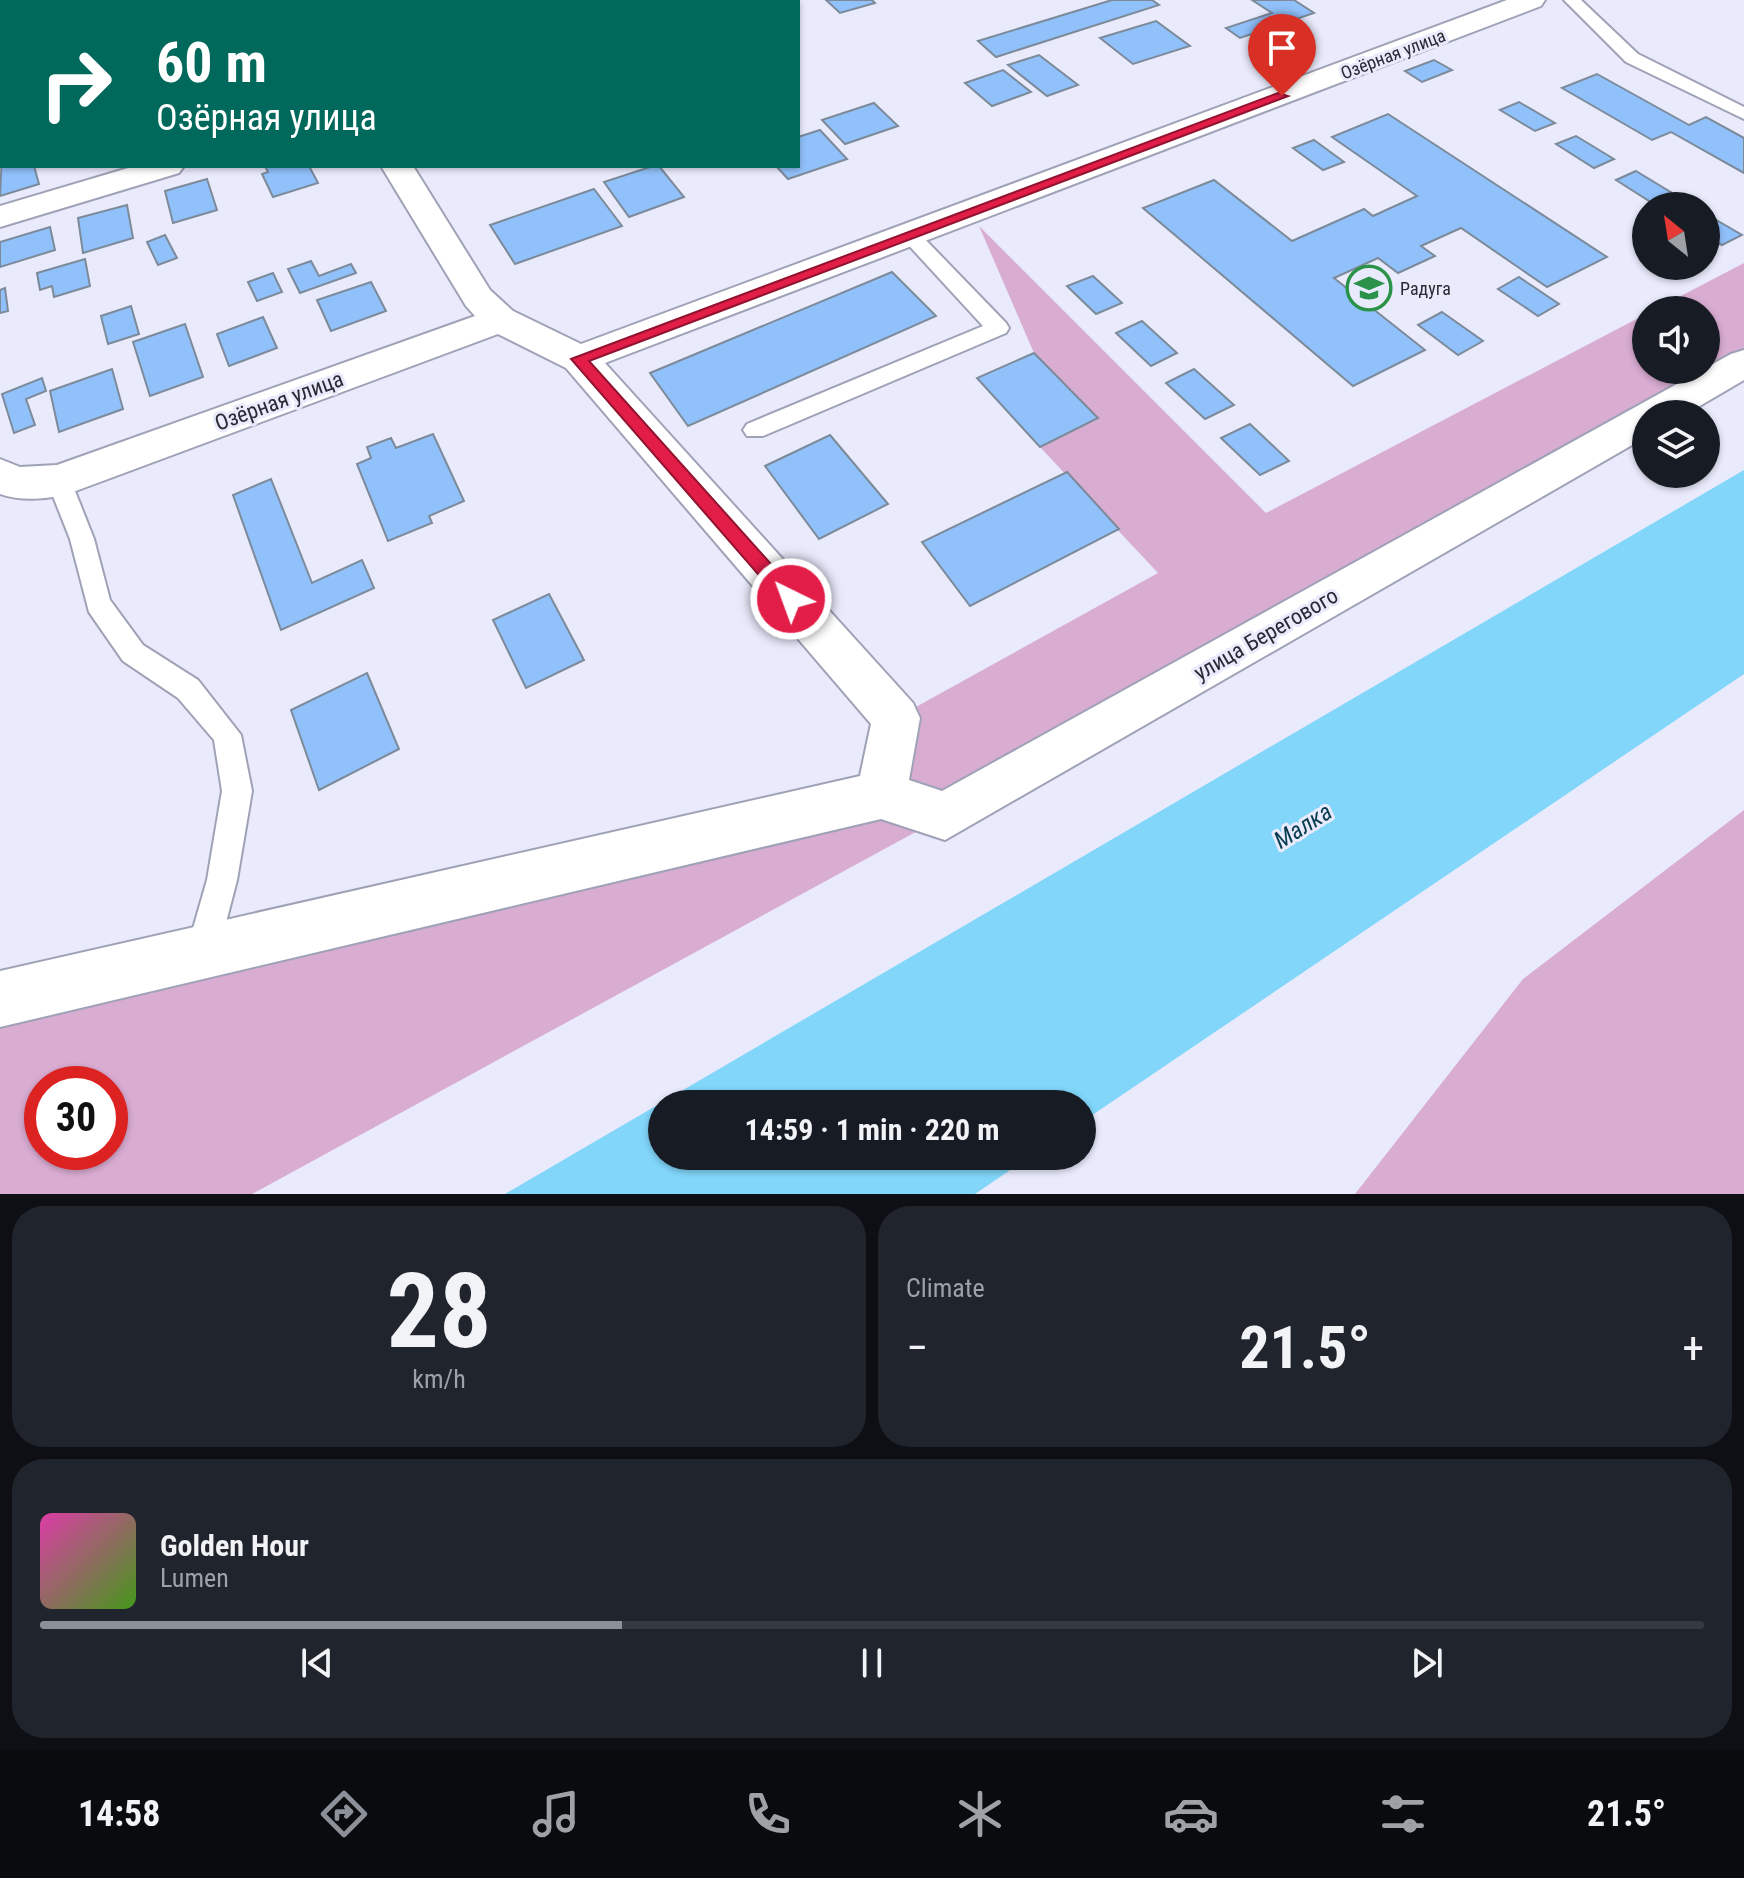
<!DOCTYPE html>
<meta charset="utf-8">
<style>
:root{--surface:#171b24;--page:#20242c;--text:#f1f3f6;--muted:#9ea1a6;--line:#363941;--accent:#8c9099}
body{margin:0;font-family:"Roboto Condensed",sans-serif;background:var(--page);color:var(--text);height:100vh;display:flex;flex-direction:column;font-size:30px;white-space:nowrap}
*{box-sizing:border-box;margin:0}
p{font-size:26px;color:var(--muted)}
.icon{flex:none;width:44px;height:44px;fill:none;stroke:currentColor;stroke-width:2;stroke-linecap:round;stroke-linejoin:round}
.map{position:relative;height:1194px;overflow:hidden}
.drawer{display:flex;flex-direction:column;gap:12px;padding:12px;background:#0d0f14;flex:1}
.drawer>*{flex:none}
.top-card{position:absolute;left:0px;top:0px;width:800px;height:168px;box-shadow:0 2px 6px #0004;background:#00695c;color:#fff;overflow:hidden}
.needle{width:52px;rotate:330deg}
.buttons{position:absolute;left:1632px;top:192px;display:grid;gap:16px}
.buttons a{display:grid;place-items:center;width:88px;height:88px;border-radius:50%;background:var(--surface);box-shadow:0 2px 6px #0004;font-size:40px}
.speed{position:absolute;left:24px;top:1066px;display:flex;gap:16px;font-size:40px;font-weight:700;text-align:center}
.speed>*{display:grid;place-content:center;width:104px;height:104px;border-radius:50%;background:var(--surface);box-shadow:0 2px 6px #0004;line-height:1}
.speed .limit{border:12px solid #d22;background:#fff;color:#111}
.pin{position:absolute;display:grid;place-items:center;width:68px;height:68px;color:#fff;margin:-82px -34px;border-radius:50% 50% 50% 0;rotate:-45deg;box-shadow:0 0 8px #0007}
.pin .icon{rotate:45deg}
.me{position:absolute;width:88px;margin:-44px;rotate:318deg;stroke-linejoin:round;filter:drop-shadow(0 0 6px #0008)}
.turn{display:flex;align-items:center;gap:28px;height:168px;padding:0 24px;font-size:36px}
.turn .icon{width:104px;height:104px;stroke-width:2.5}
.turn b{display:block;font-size:56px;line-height:68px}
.big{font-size:60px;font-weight:700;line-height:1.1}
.drawer .tile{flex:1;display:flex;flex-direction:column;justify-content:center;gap:12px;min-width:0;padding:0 28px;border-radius:32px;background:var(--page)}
.drawer .dial{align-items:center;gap:0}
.dial b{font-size:104px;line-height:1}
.song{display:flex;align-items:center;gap:24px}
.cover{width:96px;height:96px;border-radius:12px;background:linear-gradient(135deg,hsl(320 70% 55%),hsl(100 70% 35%))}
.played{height:8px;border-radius:4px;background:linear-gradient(90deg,var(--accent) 35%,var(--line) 35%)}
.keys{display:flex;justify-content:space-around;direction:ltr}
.heat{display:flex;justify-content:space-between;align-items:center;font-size:44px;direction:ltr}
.drawer .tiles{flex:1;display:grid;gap:12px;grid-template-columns:1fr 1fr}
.tile:last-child{grid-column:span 2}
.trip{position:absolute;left:648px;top:1090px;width:448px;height:80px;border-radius:40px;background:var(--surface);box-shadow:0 2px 6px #0004;font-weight:700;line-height:80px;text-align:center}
.tab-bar{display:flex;height:128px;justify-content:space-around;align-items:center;background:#090b0e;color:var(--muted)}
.tab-bar .icon{width:56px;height:56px}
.tab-bar .on{color:var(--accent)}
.tab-bar b{font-size:36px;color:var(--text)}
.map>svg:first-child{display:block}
.green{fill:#d9acd2;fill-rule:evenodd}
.water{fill:#81d6fa}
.building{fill:#91c1fb;stroke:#7c8a9a;stroke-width:2}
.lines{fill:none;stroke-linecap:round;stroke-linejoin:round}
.service-casing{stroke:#9fa2b6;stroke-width:4}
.minor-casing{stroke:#9fa2b6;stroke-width:4}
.service{fill:#fff;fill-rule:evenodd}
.minor{fill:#fff;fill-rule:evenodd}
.route{fill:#e11d48;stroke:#92132f;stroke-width:2}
.labels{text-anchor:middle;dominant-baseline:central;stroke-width:6;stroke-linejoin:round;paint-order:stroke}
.far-street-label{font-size:18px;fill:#292a32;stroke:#e9ebfd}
.far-poi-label{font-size:18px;fill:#292a32;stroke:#e9ebfd;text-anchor:start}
.street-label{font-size:22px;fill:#292a32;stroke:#e9ebfd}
.water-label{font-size:24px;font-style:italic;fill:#063c4e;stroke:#e9ebfd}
</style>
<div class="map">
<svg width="1744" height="1194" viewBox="0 0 1744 1194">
<rect width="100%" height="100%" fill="#e9ebfd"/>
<g class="green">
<path d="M979 226 1266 513 1646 314V370H1706V310H1654L1744 263V363L1646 414 945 816 252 1194H0V999L881 795 896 718 1158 573 1040 447 1098 418 1034 353ZM42 1084H110V1152H42Z"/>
<path d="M1744 810V1194H1355L1523 979Z"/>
</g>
<path class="water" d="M1744 470V674L1082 1122V1104H662V1156H1031L975 1194H505Z"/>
<g class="building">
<path d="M826 0H872L875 3 840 13Z"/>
<path d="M1112 0H1152L1159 5 996 57 978 41Z"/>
<path d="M1252 0H1294L1314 13 1240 38 1226 28 1272 13Z"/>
<path d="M1156 21 1190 46 1133 64 1100 38Z"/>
<path d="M1039 55 1078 85 1047 96 1008 65Z"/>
<path d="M1434 60 1452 70 1422 82 1405 71Z"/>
<path d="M1003 70 1031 92 992 106 965 83Z"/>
<path d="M1597 74 1689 125 1706 117 1744 138V173L1671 132 1652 140 1562 88Z"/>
<path d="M1519 102 1555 123 1535 131 1500 110Z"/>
<path d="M874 103 898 126 845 144 822 120Z"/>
<path d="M1388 114 1607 257 1547 287 1461 228 1421 246 1435 256 1398 273 1378 258 1334 278 1425 350 1353 386 1143 208 1214 180 1292 241 1364 209 1373 216 1417 196 1332 137Z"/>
<path d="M820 130 847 159 788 179 776 166H798V137Z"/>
<path d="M1576 136 1614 159 1594 168 1556 144Z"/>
<path d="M1314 140 1344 162 1323 170 1293 148Z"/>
<path d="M2 154V166H34L39 184 0 196Z"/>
<path d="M265 166H309L318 183 273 197 262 174 268 172Z"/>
<path d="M653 166H659L684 197 629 217 604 182Z"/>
<path d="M1636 171 1677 196 1657 206 1616 180Z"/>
<path d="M207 179 217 210 173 223 165 191Z"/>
<path d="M594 189 622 226 515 264 490 225Z"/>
<path d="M127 205 133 238 83 253 78 218Z"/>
<path d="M1706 214 1742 235 1722 245 1706 236Z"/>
<path d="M50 227 55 250 0 267V242Z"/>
<path d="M165 235 177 258 158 265 147 242Z"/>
<path d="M85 259 90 286 54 297 52 286 40 290 37 273Z"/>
<path d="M311 261 319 276 351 264 356 273 300 293 288 269Z"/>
<path d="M892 272 936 316 688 426 650 373Z"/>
<path d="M273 273 282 292 257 301 248 282Z"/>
<path d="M1093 276 1122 303 1096 314 1067 286Z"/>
<path d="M1519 277 1559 304 1538 316 1498 289Z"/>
<path d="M371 282 386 311 331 331 317 300Z"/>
<path d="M5 288 8 311 0 313V290Z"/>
<path d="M131 306 139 334 108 344 101 316Z"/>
<path d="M1442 312 1483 341 1458 355 1418 325Z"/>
<path d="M263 317 277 348 229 366 217 334Z"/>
<path d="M1142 321 1177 353 1151 366 1116 333Z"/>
<path d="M185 324 203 377 150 396 133 342Z"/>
<path d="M1034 353 1098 418 1040 447 977 378Z"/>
<path d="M112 369 123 409 59 432 50 391Z"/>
<path d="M1194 369 1234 405 1205 419 1166 383Z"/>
<path d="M42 378 46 391 26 399 35 425 14 433 2 394Z"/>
<path d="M1250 424 1289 461 1260 475 1221 438Z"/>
<path d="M433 434 464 501 429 516 432 523 388 541 357 464 371 458 367 447 391 438 396 448Z"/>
<path d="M830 435 888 504 819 539 765 466Z"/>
<path d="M1067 472 1119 529 970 606 922 542Z"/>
<path d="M271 479 312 583 362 560 374 588 281 630 233 495Z"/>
<path d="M549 594 584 660 526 688 493 620Z"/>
<path d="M367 673 399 749 319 790 291 710Z"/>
</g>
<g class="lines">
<g class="service-casing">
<g id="service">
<path d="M1564 0H1581L1638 54 1744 107V119L1626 62Z"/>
<path d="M910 229 917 231 1006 323 1009 328 1006 333 763 436H747L743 430 747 424 983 326 903 239 900 235 903 231Z"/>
<path d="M59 472 67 474 71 481 94 539 110 600 143 645 198 680 241 735 252 791 237 880 218 953 213 964 202 969 191 964 186 953 207 880 222 791 214 740 178 698 123 661 89 612 70 539 47 481 51 474Z"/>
</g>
</g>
<g class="minor-casing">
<g id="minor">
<path d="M1507 0H1545L1541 6 605 363 913 703 920 718 909 780 942 791 1731 354 1744 350V380L1686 414H1646V437L945 840 881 819 0 1027V971L860 776 871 724 566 368 498 334 73 492C51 499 23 502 0 494V459L20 467 57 465 475 316 466 306 381 166H413L490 290 513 311 581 344Z"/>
<path d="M2 66V84L0 85V67Z"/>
<path d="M135 166H184L179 173 0 227V206Z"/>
</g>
</g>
<use href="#service" class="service"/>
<use href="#minor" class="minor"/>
</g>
<path class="route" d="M1278 93 1288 96 589 361 797 593V604H784L571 359Z"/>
<defs>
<g id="school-ring" transform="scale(2.3)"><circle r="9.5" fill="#e9ebfd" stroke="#2b9349" stroke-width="1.5"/><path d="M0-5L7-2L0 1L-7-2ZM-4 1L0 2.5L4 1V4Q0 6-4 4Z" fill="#2b9349"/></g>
</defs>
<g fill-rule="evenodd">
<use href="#school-ring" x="1369" y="288"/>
</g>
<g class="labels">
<g class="far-street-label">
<text transform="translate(1393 54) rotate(-21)">Озёрная улица</text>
</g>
<g class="far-poi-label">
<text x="1400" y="288">Радуга</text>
</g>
<g class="street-label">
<text transform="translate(279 401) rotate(-20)">Озёрная улица</text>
<text transform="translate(1266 634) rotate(-30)">улица Берегового</text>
</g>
<g class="water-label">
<text transform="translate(1303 826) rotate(-32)">Малка</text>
</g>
</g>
</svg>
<div class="buttons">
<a><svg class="needle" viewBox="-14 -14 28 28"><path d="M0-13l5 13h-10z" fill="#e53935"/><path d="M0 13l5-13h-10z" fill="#9ea1a6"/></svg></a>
<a><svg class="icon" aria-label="sound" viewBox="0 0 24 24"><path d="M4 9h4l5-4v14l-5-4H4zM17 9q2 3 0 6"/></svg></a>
<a><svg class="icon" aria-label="layers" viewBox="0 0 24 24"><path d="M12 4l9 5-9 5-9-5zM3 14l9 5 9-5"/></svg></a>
</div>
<div class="speed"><div class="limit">30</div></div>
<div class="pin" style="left:1282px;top:96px;background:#d93025"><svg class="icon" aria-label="arrive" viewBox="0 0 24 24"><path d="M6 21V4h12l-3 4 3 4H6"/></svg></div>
<svg class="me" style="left:791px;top:599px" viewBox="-20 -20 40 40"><circle r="17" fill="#e11d48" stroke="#fff" stroke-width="3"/><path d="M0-11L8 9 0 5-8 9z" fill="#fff"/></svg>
<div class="trip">14:59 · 1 min · 220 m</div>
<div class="top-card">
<div class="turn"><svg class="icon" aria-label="right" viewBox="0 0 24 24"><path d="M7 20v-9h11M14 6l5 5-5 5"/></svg><div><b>60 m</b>Озёрная улица</div></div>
</div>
</div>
<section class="drawer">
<div class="tiles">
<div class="tile dial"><b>28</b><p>km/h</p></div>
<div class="tile"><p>Climate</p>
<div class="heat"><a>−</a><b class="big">21.5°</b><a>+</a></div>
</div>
<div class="tile">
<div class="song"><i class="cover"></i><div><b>Golden Hour</b><p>Lumen</p></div></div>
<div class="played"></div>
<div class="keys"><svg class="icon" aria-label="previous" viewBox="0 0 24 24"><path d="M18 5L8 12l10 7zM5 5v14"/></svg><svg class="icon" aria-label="pause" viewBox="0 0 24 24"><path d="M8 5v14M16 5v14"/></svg><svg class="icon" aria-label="next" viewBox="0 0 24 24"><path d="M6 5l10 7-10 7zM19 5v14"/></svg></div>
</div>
</div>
</section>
<nav class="tab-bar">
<b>14:58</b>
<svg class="icon on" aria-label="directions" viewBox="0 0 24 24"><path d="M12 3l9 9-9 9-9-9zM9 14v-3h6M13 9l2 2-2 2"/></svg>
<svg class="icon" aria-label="music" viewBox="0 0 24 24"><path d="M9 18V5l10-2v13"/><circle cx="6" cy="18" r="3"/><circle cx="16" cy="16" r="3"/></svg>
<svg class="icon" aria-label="phone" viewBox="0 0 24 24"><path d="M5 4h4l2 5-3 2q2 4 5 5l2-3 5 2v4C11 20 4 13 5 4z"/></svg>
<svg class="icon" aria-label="climate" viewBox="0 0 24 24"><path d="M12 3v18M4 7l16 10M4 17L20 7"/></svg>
<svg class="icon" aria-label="car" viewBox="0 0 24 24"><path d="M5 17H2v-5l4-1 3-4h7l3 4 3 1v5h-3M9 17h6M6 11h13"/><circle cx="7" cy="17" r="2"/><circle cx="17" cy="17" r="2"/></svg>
<svg class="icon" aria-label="filters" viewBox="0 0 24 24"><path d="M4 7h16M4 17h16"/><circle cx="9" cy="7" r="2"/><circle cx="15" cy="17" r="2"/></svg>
<b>21.5°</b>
</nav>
